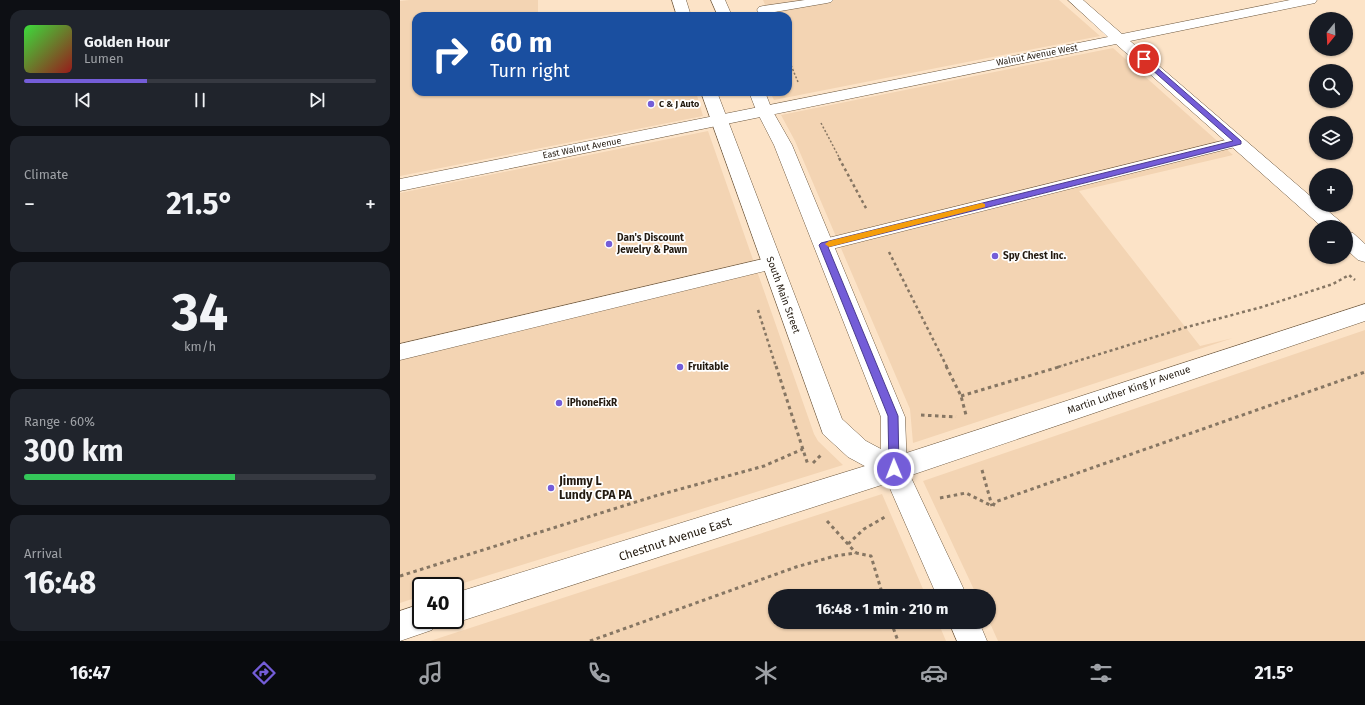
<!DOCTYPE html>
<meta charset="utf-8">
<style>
:root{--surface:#171b24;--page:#20242c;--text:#f1f3f6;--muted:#9ea1a6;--line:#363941;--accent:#745dd8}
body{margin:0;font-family:"Fira Sans",sans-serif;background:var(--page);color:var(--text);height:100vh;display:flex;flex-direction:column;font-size:15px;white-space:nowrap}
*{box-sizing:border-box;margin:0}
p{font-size:13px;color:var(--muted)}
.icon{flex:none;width:22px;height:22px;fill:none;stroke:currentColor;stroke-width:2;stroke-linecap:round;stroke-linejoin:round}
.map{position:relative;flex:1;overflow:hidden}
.sheet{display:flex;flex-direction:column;gap:10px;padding:10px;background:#0d0f14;width:400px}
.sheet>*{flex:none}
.banner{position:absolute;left:12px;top:12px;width:380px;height:84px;border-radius:12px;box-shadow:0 1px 3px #0004;background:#1a4fa0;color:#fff;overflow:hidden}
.needle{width:26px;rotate:198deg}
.fabs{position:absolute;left:909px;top:12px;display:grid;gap:8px}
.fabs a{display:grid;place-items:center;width:44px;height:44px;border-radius:50%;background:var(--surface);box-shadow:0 1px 3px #0004;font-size:20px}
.speed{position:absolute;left:12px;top:577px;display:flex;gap:8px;font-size:20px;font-weight:700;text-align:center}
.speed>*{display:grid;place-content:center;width:52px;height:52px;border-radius:50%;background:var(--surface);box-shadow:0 1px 3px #0004;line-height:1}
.speed .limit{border:2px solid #111;border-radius:6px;background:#fff;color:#111}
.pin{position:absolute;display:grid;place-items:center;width:34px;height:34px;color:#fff;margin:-17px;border:2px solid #fff;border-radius:50%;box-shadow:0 1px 4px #0007}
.me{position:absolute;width:44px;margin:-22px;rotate:359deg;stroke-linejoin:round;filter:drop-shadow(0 0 3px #0008)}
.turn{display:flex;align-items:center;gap:14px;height:84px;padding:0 12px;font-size:18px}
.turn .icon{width:52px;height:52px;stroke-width:2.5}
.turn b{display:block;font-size:28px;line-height:34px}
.big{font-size:30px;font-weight:700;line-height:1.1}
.sheet .tile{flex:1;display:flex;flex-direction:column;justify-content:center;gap:6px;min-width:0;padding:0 14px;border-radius:12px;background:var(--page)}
.sheet .dial{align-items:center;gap:0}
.dial b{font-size:52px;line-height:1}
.song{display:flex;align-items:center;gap:12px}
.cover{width:48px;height:48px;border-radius:6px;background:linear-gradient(135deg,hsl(120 70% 55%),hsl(0 70% 35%))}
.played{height:4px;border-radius:2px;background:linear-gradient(90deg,var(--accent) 35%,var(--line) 35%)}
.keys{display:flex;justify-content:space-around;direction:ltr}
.heat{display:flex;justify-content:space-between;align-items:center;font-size:22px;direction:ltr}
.charge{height:6px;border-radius:3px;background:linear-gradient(90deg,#34c759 60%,var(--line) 0)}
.trip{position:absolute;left:368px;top:589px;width:228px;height:40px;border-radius:20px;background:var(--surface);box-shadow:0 1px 3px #0004;font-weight:700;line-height:40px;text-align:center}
.tab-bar{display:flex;height:64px;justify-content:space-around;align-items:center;background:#090b0e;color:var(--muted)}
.tab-bar .icon{width:28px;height:28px}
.tab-bar .selected{color:var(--accent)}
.tab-bar b{font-size:18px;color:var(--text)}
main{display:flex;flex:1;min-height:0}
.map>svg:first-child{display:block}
.built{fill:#f3d4b3}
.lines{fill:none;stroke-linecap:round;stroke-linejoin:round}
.service-casing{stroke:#715c43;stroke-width:1}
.minor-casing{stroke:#715c43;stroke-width:1}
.tertiary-casing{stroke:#715c43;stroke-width:1}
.path-far2{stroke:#867663;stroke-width:1.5;stroke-dasharray:2 2;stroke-linecap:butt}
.path-far1{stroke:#867663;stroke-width:2.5;stroke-dasharray:3 3;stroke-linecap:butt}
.path{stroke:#867663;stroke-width:3;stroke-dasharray:3.5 3.5;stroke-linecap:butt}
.service{fill:#fff;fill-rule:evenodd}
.minor{fill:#fff;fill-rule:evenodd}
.tertiary{fill:#fff;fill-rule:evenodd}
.route{fill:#745dd8;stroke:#4b3c8c}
.slow{fill:#f59e0b}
.poi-dot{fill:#745dd8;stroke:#fff;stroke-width:1.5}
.labels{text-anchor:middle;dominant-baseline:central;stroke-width:3.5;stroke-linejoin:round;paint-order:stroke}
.far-street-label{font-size:9px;fill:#231a10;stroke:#fff}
.far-poi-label{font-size:9px;font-weight:bold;fill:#231a10;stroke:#fff;text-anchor:start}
.poi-label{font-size:10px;font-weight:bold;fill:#231a10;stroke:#fff;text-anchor:start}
.street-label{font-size:10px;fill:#231a10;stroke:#fff}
.near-poi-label{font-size:12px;font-weight:bold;fill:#231a10;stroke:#fff;text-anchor:start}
.near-street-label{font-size:12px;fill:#231a10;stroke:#fff}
</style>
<main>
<section class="sheet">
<div class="tile">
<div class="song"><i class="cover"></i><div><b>Golden Hour</b><p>Lumen</p></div></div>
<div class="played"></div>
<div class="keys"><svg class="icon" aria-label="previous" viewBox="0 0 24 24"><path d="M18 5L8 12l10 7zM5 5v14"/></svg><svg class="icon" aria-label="pause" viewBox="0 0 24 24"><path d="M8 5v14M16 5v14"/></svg><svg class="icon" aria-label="next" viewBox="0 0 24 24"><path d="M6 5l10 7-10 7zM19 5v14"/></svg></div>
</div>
<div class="tile"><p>Climate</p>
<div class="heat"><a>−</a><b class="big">21.5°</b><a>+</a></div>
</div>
<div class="tile dial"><b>34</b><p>km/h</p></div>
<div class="tile"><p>Range · 60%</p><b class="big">300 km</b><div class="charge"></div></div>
<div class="tile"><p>Arrival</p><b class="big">16:48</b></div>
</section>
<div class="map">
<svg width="965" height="641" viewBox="0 0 965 641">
<rect width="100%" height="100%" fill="#fce3c7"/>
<g class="built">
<path d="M9 0H138V16H16V92H296L303 116 0 176V1Z"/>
<path d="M363 0H659L700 36 374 100 370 92H388V16H358L369 14Z"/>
<path d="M713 48 833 155 679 191 800 346 833 338 513 443 510 409 395 141 381 115Z"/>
<path d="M308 131 414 434 418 441 443 465 54 586H21V596L0 603V193Z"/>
<path d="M965 330V641H598L589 621V596H577L523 481Z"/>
<path d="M482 494 526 596H375V622H538L546 641H30Z"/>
</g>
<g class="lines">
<g class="service-casing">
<g id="service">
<path d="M405 0H433L431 2 427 3 363 14 359 13 357 10 359 7 363 6Z"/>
<path d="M838 137 843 139 845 142 843 145 424 251 418 249 415 245 418 241 424 239Z"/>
<path d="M371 257 377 258 380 263 377 268 0 360V344Z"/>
</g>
</g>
<g class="minor-casing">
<g id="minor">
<path d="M668 0H683L722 34 890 0H917L915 3 910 4 730 41 916 201V205H921L941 222 944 227H922L716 44 0 191V179L708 37Z"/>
<path d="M946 231 953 233 965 244V262L958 260 946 249Z"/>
<path d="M965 304V321L494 481 55 623 48 620H55V593L494 457Z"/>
<path d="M21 604V620H36L32 630 0 641V611Z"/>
</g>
</g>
<g class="tertiary-casing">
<g id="tertiary">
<path d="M272 0H286L291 16H277Z"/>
<path d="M311 0H325L332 16H318Z"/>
<path d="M301 92H317L442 419 466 441 481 449V417L374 145 356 110 349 92H365L372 110 392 145 505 417 507 469 567 596H537L485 477 448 457 423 434Z"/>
<path d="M549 622H579L587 641H557Z"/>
</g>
</g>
<g class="path-far2">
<path d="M388 58 398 82"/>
<path d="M421 123 440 159"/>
</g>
<g class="path-far1">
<path d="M439 158 467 210"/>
<path d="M489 252 547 367"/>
<path d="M358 310 376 367"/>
<path d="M658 367 787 327 862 307 933 284 949 275 955 280"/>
</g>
<g class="path">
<path d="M376 366 408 465"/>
<path d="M546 366 561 396 566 415"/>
<path d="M561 396 662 366"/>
<path d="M521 415 556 417"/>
<path d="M413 463 421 455"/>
<path d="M582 470 592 506"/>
<path d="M540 498 566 493 592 506"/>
<path d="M593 506 595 502 965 372"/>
<path d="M427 521 456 553"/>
<path d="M448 544 464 529 485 517"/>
<path d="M0 576 255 496 364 466 403 449"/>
<path d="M491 622 498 641"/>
<path d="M190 641 396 567 435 556 456 553 471 556 483 596"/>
</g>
<use href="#service" class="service"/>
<use href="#minor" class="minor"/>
<use href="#tertiary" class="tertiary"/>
</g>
<path class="route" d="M742 58H746L841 141V144L428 247 498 416 499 469 498 473 494 474 490 473 489 469 488 416 419 245 421 243 833 141 742 61Z"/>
<path class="slow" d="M582 203 585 204V207L429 247 425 244 429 241Z"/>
<g class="poi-dot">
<circle cx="251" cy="104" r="4"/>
<circle cx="209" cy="244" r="4"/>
<circle cx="595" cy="256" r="4"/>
<circle cx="280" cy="367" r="4"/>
<circle cx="159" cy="403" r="4"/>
<circle cx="151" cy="488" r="4"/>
</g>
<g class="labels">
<g class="far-street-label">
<text transform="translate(637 55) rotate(-11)">Walnut Avenue West</text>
<text transform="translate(182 148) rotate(-11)">East Walnut Avenue</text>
</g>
<g class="far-poi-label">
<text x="259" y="104">C &amp; J Auto</text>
</g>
<g class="poi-label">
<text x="217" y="238">Dan's Discount<tspan x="217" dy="12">Jewelry &amp; Pawn</tspan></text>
<text x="603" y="256">Spy Chest Inc.</text>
<text x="288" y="367">Fruitable</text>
<text x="167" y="403">iPhoneFixR</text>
</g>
<g class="street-label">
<text transform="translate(383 295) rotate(70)">South Main Street</text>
<text transform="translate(729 390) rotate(-19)">Martin Luther King Jr Avenue</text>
</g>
<g class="near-poi-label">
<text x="159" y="481">Jimmy L<tspan x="159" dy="14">Lundy CPA PA</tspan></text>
</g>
<g class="near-street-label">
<text transform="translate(275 539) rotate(-18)">Chestnut Avenue East</text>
</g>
</g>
</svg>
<div class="fabs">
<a><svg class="needle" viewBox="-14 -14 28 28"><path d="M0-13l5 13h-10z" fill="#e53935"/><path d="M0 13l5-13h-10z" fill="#9ea1a6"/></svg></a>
<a><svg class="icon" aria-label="search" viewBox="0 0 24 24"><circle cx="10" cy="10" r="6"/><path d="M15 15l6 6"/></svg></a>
<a><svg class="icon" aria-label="layers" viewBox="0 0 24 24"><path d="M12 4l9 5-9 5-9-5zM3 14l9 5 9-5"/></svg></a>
<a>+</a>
<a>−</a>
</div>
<div class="speed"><div class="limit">40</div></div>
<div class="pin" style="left:744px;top:59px;background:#d93025"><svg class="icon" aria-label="arrive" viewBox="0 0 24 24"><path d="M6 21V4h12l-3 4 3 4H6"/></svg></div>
<svg class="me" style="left:494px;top:469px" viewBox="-20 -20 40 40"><circle r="17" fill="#745dd8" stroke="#fff" stroke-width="3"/><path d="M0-11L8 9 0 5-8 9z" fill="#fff"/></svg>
<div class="trip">16:48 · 1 min · 210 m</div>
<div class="banner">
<div class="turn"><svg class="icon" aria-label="right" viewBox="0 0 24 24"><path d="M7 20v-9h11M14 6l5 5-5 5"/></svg><div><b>60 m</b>Turn right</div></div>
</div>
</div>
</main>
<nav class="tab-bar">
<b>16:47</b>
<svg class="icon selected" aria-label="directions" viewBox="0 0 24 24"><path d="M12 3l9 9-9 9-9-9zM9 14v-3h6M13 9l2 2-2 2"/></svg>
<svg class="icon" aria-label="music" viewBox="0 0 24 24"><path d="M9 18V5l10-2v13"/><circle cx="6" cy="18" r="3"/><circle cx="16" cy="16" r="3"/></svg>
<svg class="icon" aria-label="phone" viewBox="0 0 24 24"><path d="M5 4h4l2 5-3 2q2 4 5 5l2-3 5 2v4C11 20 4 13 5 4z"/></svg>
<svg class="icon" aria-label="climate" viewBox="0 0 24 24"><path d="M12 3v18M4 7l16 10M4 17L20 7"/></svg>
<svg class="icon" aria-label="car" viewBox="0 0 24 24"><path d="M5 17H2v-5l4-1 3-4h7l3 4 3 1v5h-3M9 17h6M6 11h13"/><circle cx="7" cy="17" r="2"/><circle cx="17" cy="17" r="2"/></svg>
<svg class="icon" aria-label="filters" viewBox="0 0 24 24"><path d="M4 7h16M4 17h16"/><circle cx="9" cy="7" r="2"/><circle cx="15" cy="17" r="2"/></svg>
<b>21.5°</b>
</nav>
